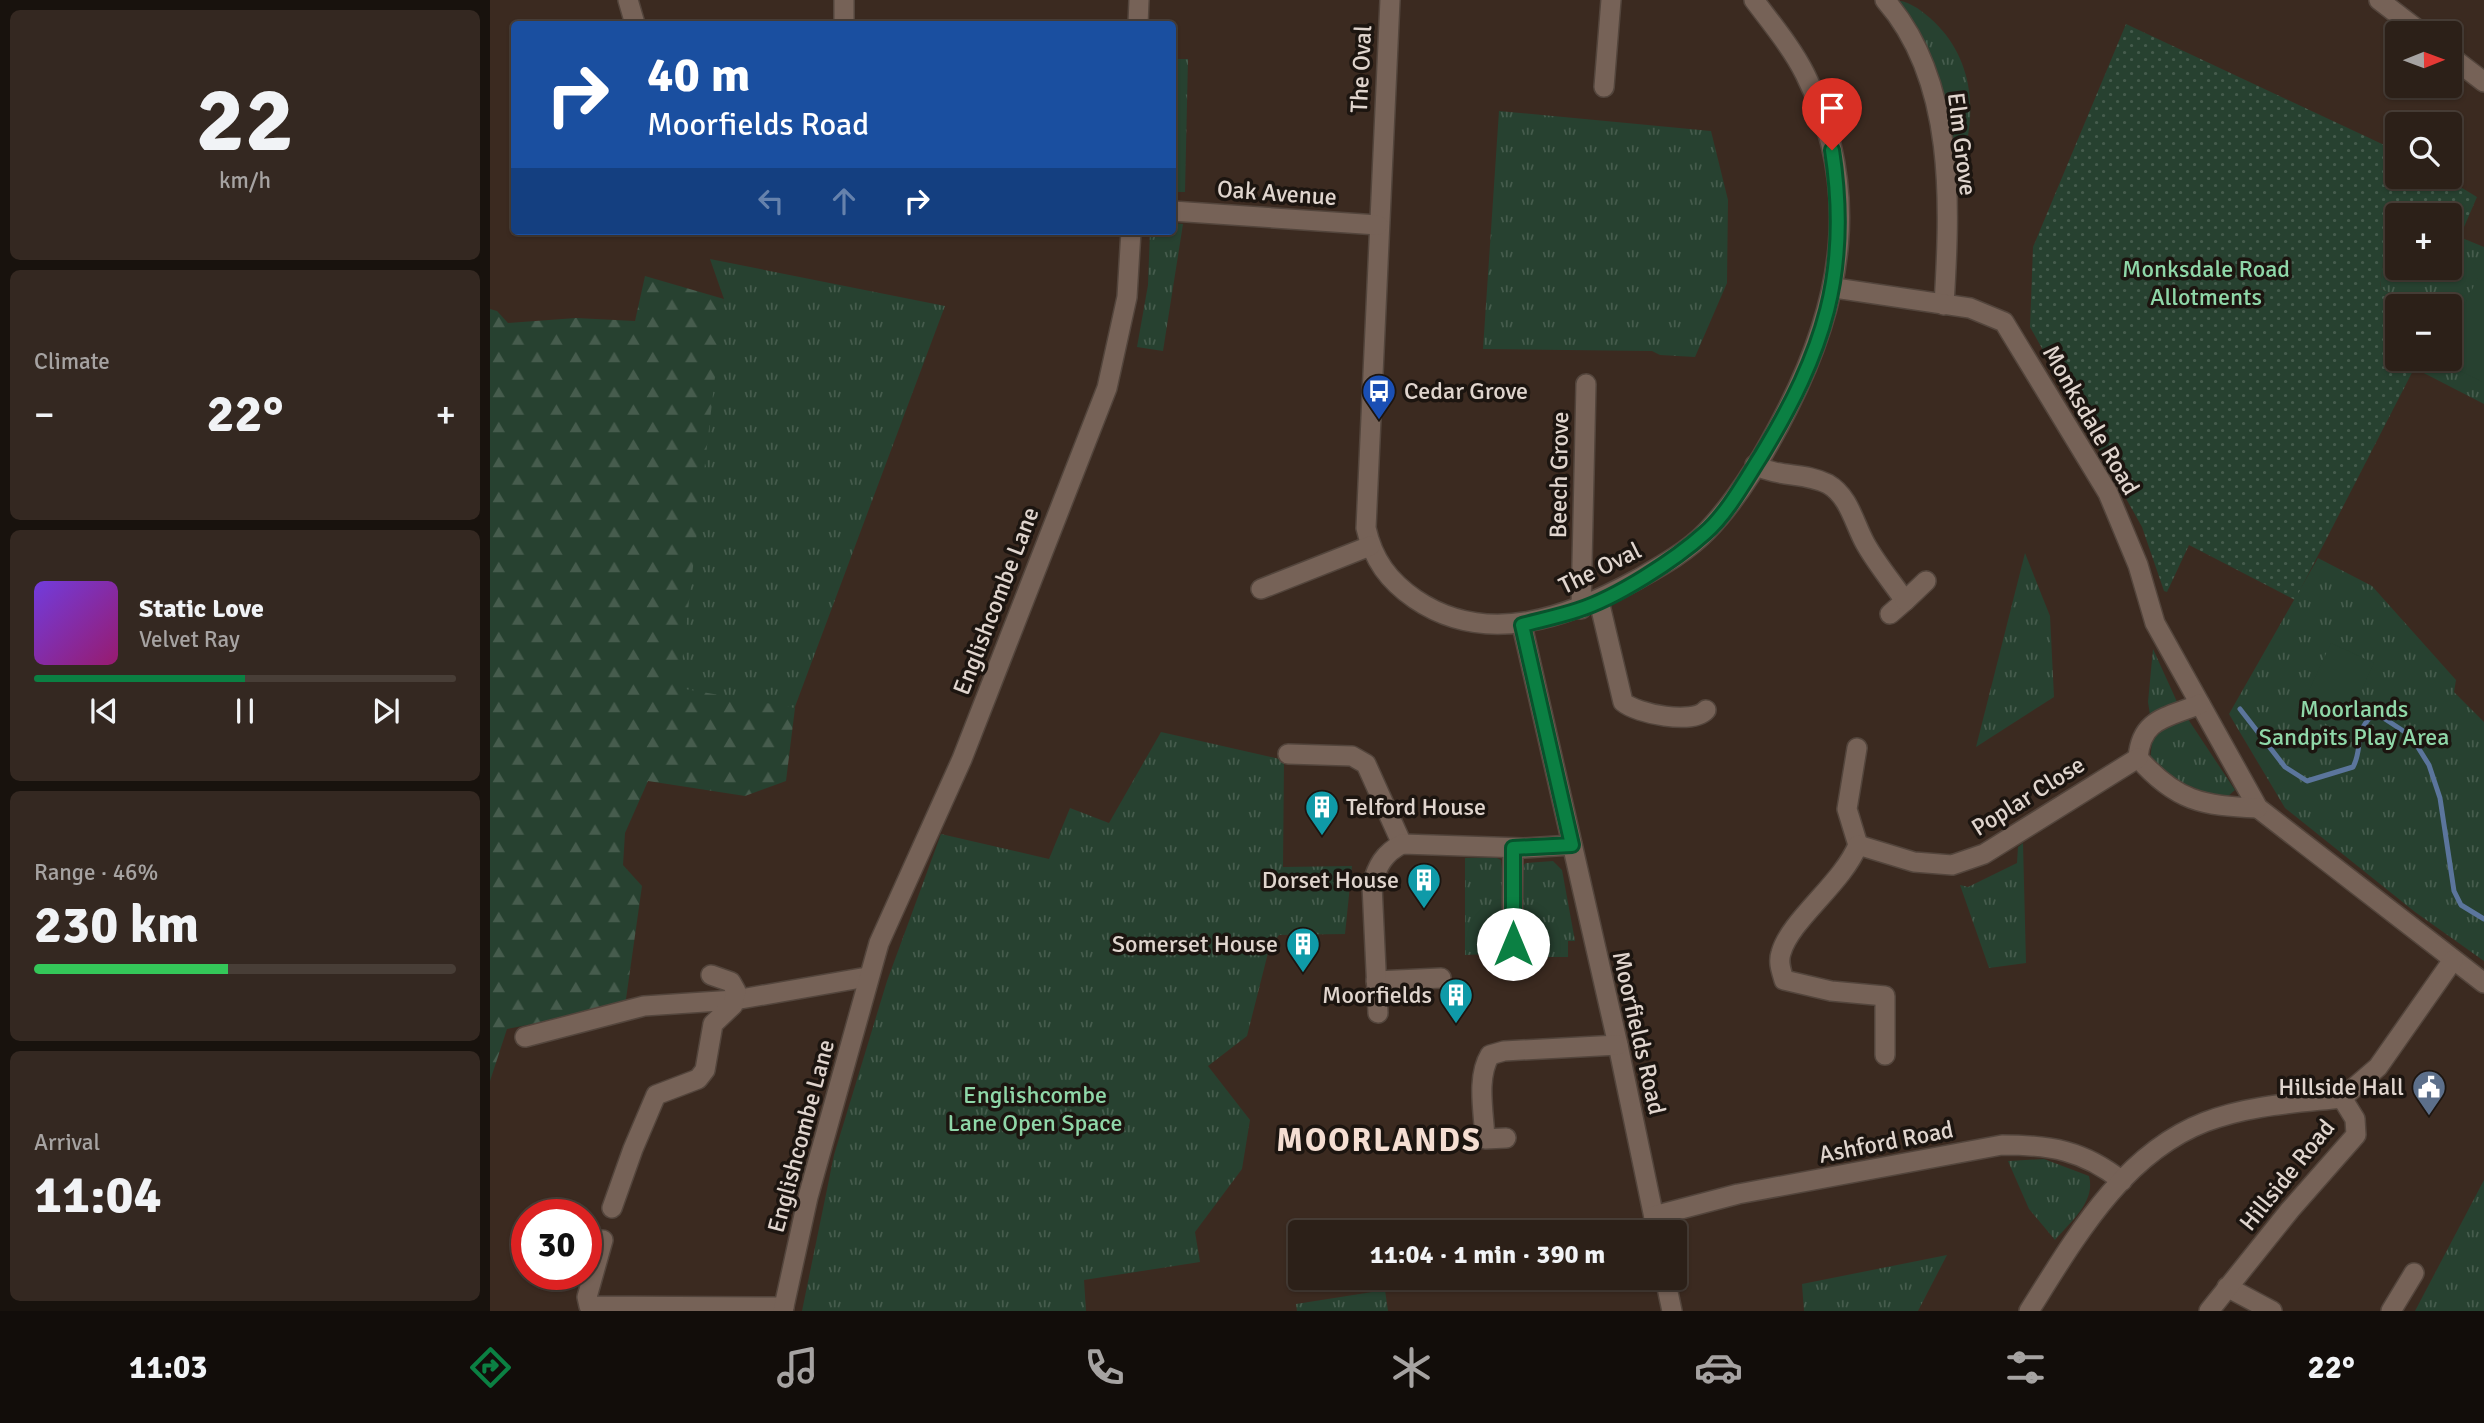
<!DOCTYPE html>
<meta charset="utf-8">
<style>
:root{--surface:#2c2018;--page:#342821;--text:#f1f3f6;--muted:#a6a3a2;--line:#483e37;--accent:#0b8043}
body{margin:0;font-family:Signika,sans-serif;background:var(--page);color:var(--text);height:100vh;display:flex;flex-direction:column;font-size:26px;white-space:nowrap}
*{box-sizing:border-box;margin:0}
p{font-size:23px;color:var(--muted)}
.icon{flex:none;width:38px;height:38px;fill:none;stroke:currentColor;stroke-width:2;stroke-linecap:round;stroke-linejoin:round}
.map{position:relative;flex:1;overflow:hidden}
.side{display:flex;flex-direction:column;gap:10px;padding:10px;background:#18120d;width:490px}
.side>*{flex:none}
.top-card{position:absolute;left:21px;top:21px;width:665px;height:214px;border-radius:7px;box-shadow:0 2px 5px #0004,0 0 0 2px var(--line);background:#1a4fa0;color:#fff;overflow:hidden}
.needle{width:46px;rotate:89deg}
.buttons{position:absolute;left:1895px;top:21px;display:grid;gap:14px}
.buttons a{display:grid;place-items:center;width:77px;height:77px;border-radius:7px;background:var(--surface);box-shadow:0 2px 5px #0004,0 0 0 2px var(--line);font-size:35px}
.speed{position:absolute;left:21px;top:1199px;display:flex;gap:14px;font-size:35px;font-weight:700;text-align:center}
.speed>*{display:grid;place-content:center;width:91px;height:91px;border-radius:50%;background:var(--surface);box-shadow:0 2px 5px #0004,0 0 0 2px var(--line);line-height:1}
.speed .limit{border:10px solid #d22;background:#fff;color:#111}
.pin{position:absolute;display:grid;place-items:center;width:60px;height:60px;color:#fff;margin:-72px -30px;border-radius:50% 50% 50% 0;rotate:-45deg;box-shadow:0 0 7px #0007}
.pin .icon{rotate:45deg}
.me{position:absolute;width:77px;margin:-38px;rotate:0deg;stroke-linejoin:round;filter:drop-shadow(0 0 5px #0008)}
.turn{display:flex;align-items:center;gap:24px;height:147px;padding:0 21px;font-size:32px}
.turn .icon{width:91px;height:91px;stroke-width:2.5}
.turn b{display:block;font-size:49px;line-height:60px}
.lanes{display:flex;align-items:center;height:66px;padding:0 21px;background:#0003;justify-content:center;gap:35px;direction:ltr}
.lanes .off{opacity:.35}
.big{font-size:52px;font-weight:800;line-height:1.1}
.side .tile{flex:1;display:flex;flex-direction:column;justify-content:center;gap:10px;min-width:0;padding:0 24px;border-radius:10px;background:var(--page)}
.side .dial{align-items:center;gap:0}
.dial b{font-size:91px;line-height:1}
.song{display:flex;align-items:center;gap:21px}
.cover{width:84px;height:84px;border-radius:10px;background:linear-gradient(135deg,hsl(260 70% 55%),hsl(320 70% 35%))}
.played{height:7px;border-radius:4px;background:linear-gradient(90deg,var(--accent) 50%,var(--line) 50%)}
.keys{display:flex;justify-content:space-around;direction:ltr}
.heat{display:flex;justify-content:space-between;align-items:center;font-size:38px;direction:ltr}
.charge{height:10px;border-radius:5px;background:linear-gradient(90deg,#34c759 46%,var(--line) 0)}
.trip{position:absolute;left:798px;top:1220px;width:399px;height:70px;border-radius:7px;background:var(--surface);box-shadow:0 2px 5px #0004,0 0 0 2px var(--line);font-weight:800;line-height:70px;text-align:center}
.tab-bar{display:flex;height:112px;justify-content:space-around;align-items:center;background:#120d0a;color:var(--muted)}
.tab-bar .icon{width:49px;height:49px}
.tab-bar .current{color:var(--accent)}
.tab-bar b{font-size:32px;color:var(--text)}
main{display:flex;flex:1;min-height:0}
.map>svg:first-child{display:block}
.grass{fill:url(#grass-tufts)}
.forest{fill:url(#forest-firs)}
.garden{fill:url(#garden-dots)}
.pitch{fill:#274130}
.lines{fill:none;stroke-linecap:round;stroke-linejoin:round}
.stream{stroke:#5b759c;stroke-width:5}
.minor-casing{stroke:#53453c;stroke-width:22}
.tertiary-casing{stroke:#53453c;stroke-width:22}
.minor{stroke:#766257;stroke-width:19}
.tertiary{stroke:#766257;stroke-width:19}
.route-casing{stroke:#07532c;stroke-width:18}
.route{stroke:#0b8043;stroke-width:12}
.labels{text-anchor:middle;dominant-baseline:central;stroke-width:7;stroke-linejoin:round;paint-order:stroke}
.street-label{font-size:24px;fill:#e0d5ce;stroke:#1c1510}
.park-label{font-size:24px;fill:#8fd7a8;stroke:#1c1510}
.poi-label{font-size:24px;fill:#e0d5ce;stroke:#1c1510;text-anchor:end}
.district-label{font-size:32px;font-weight:bold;letter-spacing:2px;fill:#f5ded2;stroke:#1c1510}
</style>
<main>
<section class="side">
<div class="tile dial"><b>22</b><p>km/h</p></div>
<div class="tile"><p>Climate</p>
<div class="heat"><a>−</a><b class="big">22°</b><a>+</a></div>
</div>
<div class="tile">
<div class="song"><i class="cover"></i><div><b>Static Love</b><p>Velvet Ray</p></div></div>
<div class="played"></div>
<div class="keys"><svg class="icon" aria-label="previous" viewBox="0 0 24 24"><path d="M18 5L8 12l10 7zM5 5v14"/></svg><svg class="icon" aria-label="pause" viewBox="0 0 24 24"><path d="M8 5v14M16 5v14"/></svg><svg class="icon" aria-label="next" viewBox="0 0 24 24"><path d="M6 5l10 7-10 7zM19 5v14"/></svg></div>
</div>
<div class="tile"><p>Range · 46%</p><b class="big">230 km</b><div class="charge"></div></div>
<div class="tile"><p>Arrival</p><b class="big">11:04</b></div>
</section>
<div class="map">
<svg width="1994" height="1311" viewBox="0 0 1994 1311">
<defs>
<pattern id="grass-tufts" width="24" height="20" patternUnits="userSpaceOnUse" patternTransform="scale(1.75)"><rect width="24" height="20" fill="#274130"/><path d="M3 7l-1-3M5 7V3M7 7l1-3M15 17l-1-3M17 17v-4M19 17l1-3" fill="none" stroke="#465c4d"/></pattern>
<pattern id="forest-firs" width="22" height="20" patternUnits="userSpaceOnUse" patternTransform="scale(1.75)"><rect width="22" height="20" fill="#274130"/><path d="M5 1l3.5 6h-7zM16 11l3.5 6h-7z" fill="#465c4d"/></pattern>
<pattern id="garden-dots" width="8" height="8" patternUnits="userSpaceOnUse" patternTransform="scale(1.75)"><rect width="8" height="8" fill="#274130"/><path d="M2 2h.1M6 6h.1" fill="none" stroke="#465c4d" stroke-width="1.8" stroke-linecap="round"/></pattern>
</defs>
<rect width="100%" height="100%" fill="#3b2a20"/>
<g class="grass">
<path d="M1403 0C1417 0 1430 9 1440 18 1488 60 1490 127 1463 181L1460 160Z"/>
<path d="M683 59H698L695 192H683Z"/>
<path d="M1009 111 1221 131 1238 200 1237 283 1205 357 1170 355 1162 351 993 349Z"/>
<path d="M1899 207 1918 215H1908V268H1960V233L1994 247V404L1924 368 1929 359H1960V306H1935L1890 289Z"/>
<path d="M683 223 693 224 673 351 647 347 658 285 660 231H682Z"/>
<path d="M220 259 455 306 300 720 135 691 234 299Z"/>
<path d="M1535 553 1560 616 1564 697 1486 747Z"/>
<path d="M1828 558 1882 586 1966 680 1964 692 1994 722V961L1925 912 1795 808 1739 714Z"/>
<path d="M1663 649 1688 704 1745 790 1737 797 1728 799 1703 787 1676 779 1660 761 1663 734 1658 702Z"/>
<path d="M671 732 794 760 793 867 862 866 855 934 789 935 779 949 757 1036 718 1066 760 1120 752 1169 705 1232 710 1262 594 1280 596 1311H312L344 1155 397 981 451 834 559 859 580 808 619 823Z"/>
<path d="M1533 843 1536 963 1499 968 1470 885 1478 887 1527 863 1528 847Z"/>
<path d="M1005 857 1011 860 1012 869V931H999V954L975 955V858Z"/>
<path d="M1063 861 1072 870 1085 941H1078V957H1030L1031 867 1036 863Z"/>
<path d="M1554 1159 1599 1176C1606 1202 1580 1222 1565 1240L1539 1209 1518 1161Z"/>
<path d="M1994 1180V1311H1925Z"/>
<path d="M1457 1255 1428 1311H1314L1312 1284Z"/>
<path d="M895 1290 898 1311H807L806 1304Z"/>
</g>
<path class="forest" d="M155 276 234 299 189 688 305 708 296 781 255 796 158 781 135 833 133 865 152 886 135 1006 17 1029 0 1081V309L7 311 18 323 86 318 145 321Z"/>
<path class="garden" d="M1636 24 1907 151 1908 177H1954L1987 197 1971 234 1960 230V215H1921L1899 208 1890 289 1935 306H1908V359H1929L1805 600 1699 545 1677 592 1674 591 1652 527 1540 327 1543 247Z"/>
<g class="pitch">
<path d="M1988 278 1994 281V383L1947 359H1960V333Z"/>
<path d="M1841 643 1884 663 1852 731 1809 712Z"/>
</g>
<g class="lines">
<path class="stream" d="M1750 709 1795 767 1817 781 1863 767C1873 749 1864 732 1881 717H1892L1921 736 1939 765 1950 798 1964 891 1971 905 1994 919"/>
<g class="minor-casing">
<g id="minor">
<path d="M138 0 145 24"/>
<path d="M900 0 876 528C883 560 899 581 925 599 997 648 1079 617 1148 579 1171 566 1198 551 1217 531 1250 497 1277 450 1298 408 1353 299 1372 188 1315 74 1302 48 1282 24 1264 0"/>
<path d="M1395 0C1466 81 1460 205 1454 305"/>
<path d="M1889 0 1932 33"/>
<path d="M354 24V0"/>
<path d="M1960 56 1994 82"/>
<path d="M1114 87 1121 0"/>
<path d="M682 211 888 225"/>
<path d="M1345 288 1480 308 1514 322 1618 493 1648 565 1665 623 1768 808 1994 983"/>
<path d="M1265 465C1289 478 1315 472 1338 484 1359 496 1364 523 1375 543 1386 563 1402 582 1415 601L1400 614"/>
<path d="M771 589 880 546"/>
<path d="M1109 601 1133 702C1147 714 1203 725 1216 710"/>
<path d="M1415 601 1436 581"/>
<path d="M1091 609 1096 384"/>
<path d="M1032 625 1128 1045 1167 1232"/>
<path d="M1710 704C1677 718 1651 718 1648 758 1686 801 1712 806 1768 808"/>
<path d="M1367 748 1357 809 1368 845"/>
<path d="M798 754 862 756 876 764 912 844"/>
<path d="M1022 950 1023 848"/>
<path d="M886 981 951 978"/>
<path d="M888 1013 882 885C887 866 894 853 912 844L1034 848 1082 845"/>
<path d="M35 1037 154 1006 245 1000 377 977"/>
<path d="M1395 1055V996L1341 991 1294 980C1291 970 1288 962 1291 953 1300 920 1352 884 1368 845L1424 862 1462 865 1494 854 1648 758"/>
<path d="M1852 1098 1888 1067 1963 960"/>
<path d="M1016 1138 995 1139C994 1113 986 1078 1000 1055L1014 1051 1128 1045"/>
<path d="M122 1208 143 1149 166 1095 208 1079 215 1070 223 1024 243 1005 246 991 241 982 221 975"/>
<path d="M1164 1216 1248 1194 1512 1145C1560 1145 1593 1150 1632 1181"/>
<path d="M113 1240 97 1297 99 1306 294 1307"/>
<path d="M1175 1278 1182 1311"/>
<path d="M1737 1287 1782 1311"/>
<path d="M1539 1311C1584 1240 1632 1154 1715 1122 1759 1105 1806 1103 1852 1098"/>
<path d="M1719 1311 1800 1210 1866 1135 1865 1119 1852 1098"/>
<path d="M1901 1311 1924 1273"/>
</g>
</g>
<g class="tertiary-casing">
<g id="tertiary">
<path d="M648 24 649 0"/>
<path d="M293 1311 318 1197 389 943 472 759 617 388 637 297 641 231"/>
</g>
</g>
<use href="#minor" class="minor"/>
<use href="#tertiary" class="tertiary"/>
</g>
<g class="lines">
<g class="route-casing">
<path id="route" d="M1023 944V848L1082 845 1032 625C1051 620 1070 616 1088 610 1126 598 1185 560 1215 533 1237 514 1255 481 1271 456 1334 352 1361 272 1342 150"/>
</g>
<use href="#route" class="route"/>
</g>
<defs>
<g id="bus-pin" transform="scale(1.75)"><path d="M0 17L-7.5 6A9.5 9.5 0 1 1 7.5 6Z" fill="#1a4fb4" stroke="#1c1510"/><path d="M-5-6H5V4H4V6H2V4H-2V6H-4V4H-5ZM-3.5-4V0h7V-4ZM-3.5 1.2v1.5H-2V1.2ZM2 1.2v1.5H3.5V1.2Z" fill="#fff"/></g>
<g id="building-pin" transform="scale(1.75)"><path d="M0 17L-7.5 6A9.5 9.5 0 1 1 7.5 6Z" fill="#0f9aa8" stroke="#1c1510"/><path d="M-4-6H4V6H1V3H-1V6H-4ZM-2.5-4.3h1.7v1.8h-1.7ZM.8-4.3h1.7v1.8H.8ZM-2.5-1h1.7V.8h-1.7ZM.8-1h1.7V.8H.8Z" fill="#fff"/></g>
<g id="civic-pin" transform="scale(1.75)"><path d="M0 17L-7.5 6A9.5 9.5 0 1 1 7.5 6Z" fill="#5c6f8a" stroke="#1c1510"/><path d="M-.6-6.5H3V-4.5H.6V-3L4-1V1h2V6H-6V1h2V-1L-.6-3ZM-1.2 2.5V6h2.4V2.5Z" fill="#fff"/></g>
</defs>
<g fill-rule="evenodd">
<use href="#bus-pin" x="889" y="391"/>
<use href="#building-pin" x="832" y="807"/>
<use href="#building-pin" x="934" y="880"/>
<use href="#building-pin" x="813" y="944"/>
<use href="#building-pin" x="966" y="995"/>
<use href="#civic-pin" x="1939" y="1087"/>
</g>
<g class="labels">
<g class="street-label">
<text transform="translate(871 69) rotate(-87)">The Oval</text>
<text transform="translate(1472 144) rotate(83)">Elm Grove</text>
<text transform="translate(787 193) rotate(4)">Oak Avenue</text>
<text transform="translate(1601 420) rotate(60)">Monksdale Road</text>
<text transform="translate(1069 475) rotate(-89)">Beech Grove</text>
<text transform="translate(1110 568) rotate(-26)">The Oval</text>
<text transform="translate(506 601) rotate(-69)">Englishcombe Lane</text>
<text transform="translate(1538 796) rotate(-32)">Poplar Close</text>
<text transform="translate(1149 1033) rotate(77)">Moorfields Road</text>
<text transform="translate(311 1136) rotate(-75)">Englishcombe Lane</text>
<text transform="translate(1396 1142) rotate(-11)">Ashford Road</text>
<text transform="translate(1797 1175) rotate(-51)">Hillside Road</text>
</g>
<g class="park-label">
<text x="1716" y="269">Monksdale Road<tspan x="1716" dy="28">Allotments</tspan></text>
<text x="1864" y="709">Moorlands<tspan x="1864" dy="28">Sandpits Play Area</tspan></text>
<text x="545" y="1095">Englishcombe<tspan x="545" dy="28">Lane Open Space</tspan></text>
</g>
<g class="poi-label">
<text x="914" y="391" text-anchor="start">Cedar Grove</text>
<text x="856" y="807" text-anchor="start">Telford House</text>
<text x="909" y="880">Dorset House</text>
<text x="788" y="944">Somerset House</text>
<text x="942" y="995">Moorfields</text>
<text x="1914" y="1087">Hillside Hall</text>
</g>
<g class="district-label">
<text x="889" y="1140">MOORLANDS</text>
</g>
</g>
</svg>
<div class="buttons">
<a><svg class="needle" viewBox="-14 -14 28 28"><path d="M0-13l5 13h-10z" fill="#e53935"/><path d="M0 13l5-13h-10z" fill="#a6a3a2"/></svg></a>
<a><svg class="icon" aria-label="search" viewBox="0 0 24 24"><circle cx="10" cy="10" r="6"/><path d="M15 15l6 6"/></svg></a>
<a>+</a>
<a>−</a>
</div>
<div class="speed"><div class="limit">30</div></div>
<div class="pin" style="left:1342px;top:150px;background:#d93025"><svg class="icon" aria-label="arrive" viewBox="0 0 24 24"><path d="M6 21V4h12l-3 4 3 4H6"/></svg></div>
<svg class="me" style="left:1023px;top:944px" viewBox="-20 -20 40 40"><circle r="19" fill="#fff"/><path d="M0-13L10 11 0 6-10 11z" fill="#0b8043"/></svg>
<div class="trip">11:04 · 1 min · 390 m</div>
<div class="top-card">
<div class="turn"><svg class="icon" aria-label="right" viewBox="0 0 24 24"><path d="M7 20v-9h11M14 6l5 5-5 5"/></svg><div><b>40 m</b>Moorfields Road</div></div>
<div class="lanes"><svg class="icon off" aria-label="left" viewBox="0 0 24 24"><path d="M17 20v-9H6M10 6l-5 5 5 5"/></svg><svg class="icon off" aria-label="ahead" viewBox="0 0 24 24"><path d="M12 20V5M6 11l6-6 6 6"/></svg><svg class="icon" aria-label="right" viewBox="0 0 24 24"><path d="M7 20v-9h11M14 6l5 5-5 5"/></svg></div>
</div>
</div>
</main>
<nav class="tab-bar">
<b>11:03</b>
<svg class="icon current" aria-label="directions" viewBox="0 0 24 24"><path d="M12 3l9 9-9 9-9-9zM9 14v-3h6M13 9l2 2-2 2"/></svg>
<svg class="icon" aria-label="music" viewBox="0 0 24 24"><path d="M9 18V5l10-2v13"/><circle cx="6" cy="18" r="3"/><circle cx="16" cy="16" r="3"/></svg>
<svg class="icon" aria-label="phone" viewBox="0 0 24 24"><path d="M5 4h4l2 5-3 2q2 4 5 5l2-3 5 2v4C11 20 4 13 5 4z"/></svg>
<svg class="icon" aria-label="climate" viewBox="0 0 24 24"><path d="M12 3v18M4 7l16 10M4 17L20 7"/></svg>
<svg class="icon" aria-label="car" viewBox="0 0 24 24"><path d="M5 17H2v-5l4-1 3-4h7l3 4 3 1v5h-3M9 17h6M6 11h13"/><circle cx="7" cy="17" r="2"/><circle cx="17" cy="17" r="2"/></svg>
<svg class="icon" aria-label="filters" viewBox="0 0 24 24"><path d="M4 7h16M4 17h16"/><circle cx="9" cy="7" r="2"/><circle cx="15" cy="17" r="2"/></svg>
<b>22°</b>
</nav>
